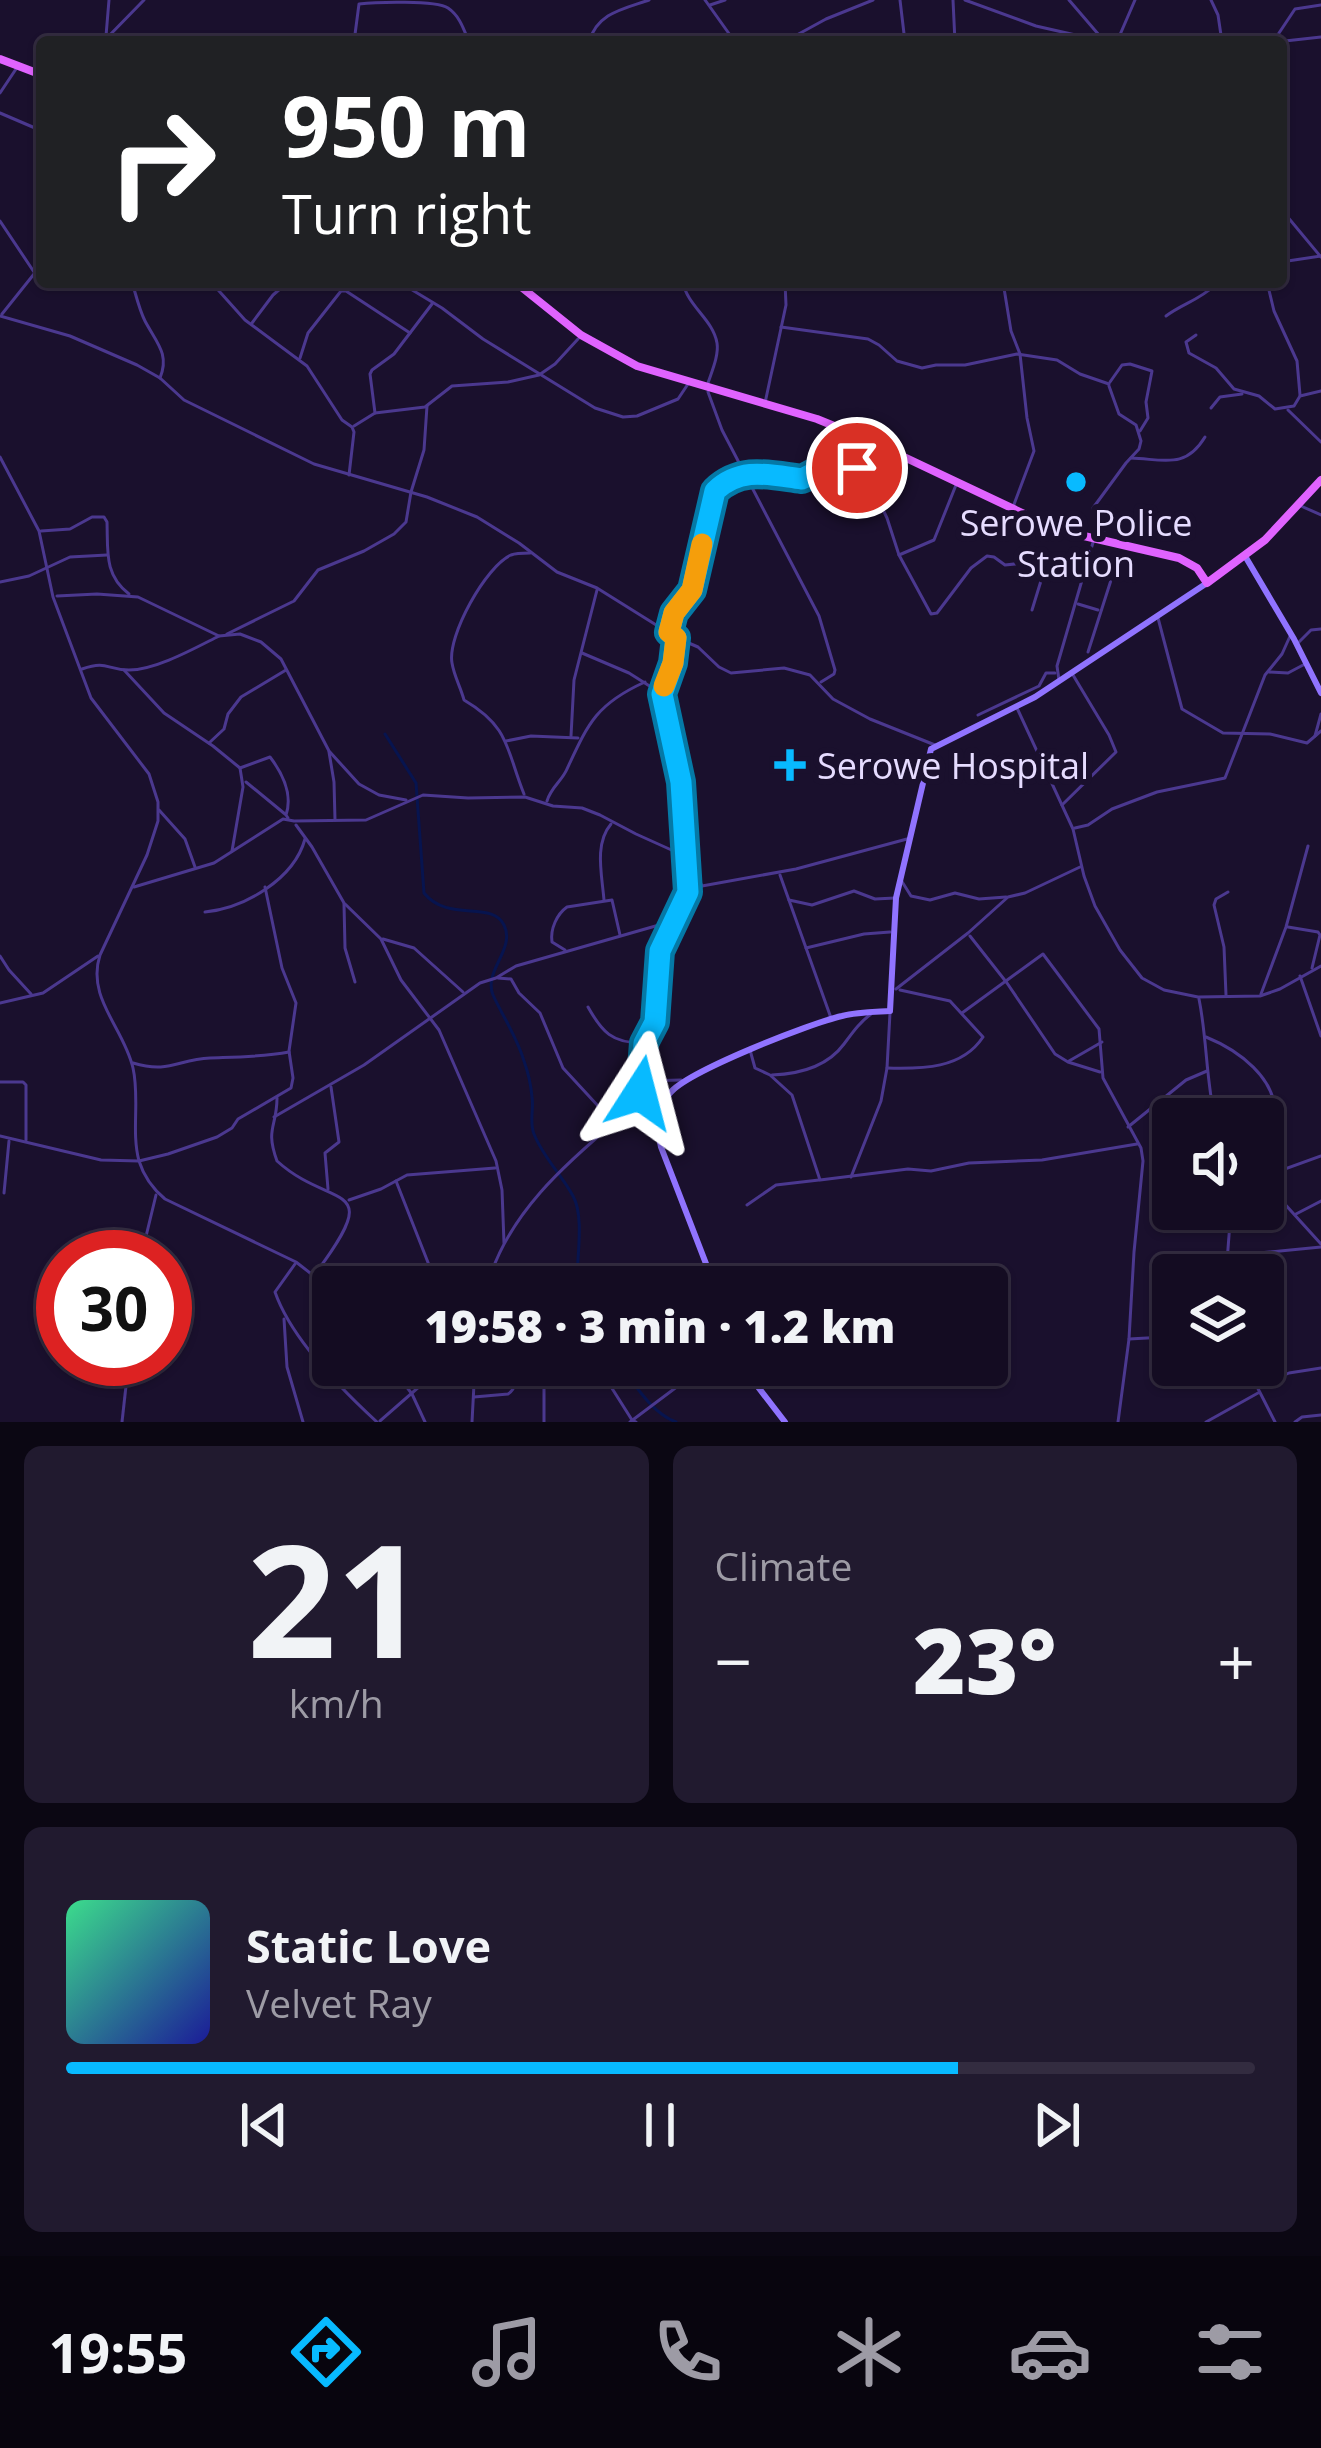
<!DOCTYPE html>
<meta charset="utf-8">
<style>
:root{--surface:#140c22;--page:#211a2f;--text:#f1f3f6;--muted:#9d9ba5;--line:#332c40;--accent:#08baff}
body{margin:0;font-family:"Open Sans",sans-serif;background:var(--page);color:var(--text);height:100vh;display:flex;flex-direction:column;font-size:45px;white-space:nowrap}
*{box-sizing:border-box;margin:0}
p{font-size:39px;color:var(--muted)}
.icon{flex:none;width:66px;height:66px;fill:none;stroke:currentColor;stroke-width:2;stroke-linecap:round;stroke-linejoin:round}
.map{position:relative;height:1422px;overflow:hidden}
.drawer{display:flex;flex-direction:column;gap:24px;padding:24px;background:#0b0713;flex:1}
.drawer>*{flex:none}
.banner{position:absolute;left:36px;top:36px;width:1251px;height:252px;border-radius:12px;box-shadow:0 3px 9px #0004,0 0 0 3px var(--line);background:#202124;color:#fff;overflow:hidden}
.buttons{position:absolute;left:1152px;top:1098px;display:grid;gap:24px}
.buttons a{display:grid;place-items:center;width:132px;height:132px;border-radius:12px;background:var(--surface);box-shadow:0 3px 9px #0004,0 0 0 3px var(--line);font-size:60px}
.speed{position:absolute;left:36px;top:1230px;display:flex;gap:24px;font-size:60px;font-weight:700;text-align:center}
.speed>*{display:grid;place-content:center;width:156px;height:156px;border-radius:50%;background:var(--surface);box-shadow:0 3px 9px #0004,0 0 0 3px var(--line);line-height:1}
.speed .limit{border:18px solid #d22;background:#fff;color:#111}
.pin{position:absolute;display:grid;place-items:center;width:102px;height:102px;color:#fff;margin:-51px;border:6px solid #fff;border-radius:50%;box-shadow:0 3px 12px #0007}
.me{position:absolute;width:132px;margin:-66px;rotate:9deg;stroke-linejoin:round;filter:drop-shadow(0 0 9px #0008)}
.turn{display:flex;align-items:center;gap:42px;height:252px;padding:0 48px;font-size:54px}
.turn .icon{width:156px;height:156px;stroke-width:2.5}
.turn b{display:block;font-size:84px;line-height:102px}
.big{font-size:90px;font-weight:800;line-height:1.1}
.drawer .tile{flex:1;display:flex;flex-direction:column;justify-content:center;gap:18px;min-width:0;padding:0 42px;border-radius:18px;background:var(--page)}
.drawer .dial{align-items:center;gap:0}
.dial b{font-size:156px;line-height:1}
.song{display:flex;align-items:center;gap:36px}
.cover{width:144px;height:144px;border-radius:18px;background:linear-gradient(135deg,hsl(150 70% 55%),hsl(240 70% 35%))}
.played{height:12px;border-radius:6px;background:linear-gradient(90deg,var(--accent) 75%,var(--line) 75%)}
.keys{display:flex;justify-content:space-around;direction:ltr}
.heat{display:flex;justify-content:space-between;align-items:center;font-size:66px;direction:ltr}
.drawer .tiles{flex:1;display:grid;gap:24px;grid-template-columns:1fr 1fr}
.tile:last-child{grid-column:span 2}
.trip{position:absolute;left:312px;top:1266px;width:696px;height:120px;border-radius:12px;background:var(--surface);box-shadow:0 3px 9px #0004,0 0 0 3px var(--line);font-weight:800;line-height:120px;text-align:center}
.tabs{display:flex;height:192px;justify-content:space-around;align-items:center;background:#08050e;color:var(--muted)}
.tabs .icon{width:84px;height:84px}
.tabs .selected{color:var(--accent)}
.tabs b{font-size:54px;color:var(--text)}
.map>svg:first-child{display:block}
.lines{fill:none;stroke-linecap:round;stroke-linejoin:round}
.stream{stroke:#07144f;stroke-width:3}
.street{stroke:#4b388f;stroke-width:3}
.secondary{stroke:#9073ff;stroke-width:6}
.primary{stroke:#e063ff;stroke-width:8}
.route-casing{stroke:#0579a6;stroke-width:30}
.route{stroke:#08baff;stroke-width:21}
.slow{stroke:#f59e0b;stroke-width:21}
.poi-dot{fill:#08baff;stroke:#1a102d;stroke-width:4.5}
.labels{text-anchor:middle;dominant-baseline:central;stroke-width:12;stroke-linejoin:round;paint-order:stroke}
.poi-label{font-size:36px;fill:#e6dcff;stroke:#1a102d}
</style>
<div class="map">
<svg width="1321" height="1422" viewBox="0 0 1321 1422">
<rect width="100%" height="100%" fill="#1a102d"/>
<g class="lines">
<g class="stream">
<path d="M385 734 416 783 424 893C448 923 492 900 504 925 516 949 483 971 493 995 503 1017 517 1037 524 1061 528 1072 531 1086 532 1097 534 1110 529 1122 534 1134 543 1157 561 1174 573 1196 585 1217 576 1262 577 1287"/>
<path d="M620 1365C635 1385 652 1413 676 1422"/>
</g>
<g class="street">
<path d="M705 0 735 42"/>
<path d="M900 0 905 42"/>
<path d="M953 0 955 42"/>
<path d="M965 0 1036 26 1080 36"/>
<path d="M1069 0 1105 42"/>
<path d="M1211 0 1218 15 1222 42"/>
<path d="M710 5 725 0"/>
<path d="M106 36 109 0"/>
<path d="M1119 37 1135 0"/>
<path d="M103 42 144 0"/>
<path d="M354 42 359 4C375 2 436 0 448 8 460 16 464 30 469 42"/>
<path d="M589 42C597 13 623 9 649 0"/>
<path d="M784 42 826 19 873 0"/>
<path d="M1067 42 1080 36 1152 42"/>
<path d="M1273 42 1295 9 1321 5"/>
<path d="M1276 42 1321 37"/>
<path d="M0 93 16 69"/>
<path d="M0 113 42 131"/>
<path d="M1281 209 1321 257"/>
<path d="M0 221 34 272"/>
<path d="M1281 262 1321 256"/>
<path d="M132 282C136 295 139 309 145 321 156 342 170 354 160 378"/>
<path d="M211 282 245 320 307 366 342 420 352 427 354 432 349 475"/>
<path d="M399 282 442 308 483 339 595 408 623 417 637 416 678 399 688 384"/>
<path d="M683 282C687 306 713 319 717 343 719 355 712 371 708 383"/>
<path d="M1003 282 1011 331 1020 354 1027 418 1034 451 1013 507"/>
<path d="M1267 282 1274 311 1297 361 1300 395"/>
<path d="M2 314 42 264"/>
<path d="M0 316 70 336 137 365 160 378 184 400 314 464 427 497 477 517 519 543 557 572 597 588 677 638 698 647 719 667 731 673 784 668 810 675 833 699 870 719 935 745"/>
<path d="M1166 316C1182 304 1199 300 1214 286L1213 282"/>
<path d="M252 323 273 295 288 282"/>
<path d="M781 327 868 339 879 345 897 361 922 368 936 365H965L1017 354 1057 360 1080 374 1109 384"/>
<path d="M1196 335 1186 342 1189 353 1216 368 1234 389 1259 396 1275 409 1294 406 1300 396 1321 391"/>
<path d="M300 358 308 333 341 291H346L410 333"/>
<path d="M1110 382 1122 365 1130 364 1152 371 1146 402 1148 418 1140 431"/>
<path d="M708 392 722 430 819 616 835 670 834 674 821 682"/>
<path d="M765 403 786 305 785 282"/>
<path d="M1211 408 1220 397 1242 394"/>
<path d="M1288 410 1321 442"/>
<path d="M375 413 425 407 452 386 508 382 539 375 555 364 578 339"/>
<path d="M354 426 375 413 370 374 372 370 394 354 432 304"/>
<path d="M866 441 862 465 887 518 899 555 931 614 937 613 971 568 987 556 994 557 1005 565 1024 563 1084 579"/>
<path d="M0 457 39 531 53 597 91 698 149 774 158 802V821L147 855 100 955C86 998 124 1028 133 1068 140 1099 131 1131 139 1161 144 1177 153 1189 165 1199L296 1262 314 1276 333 1298"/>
<path d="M1131 458C1163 459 1185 470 1205 437"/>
<path d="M1301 506 1321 515"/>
<path d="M41 531 70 529 92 517H104L107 522C108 551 104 575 129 594"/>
<path d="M1104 539V526L1093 517V508L1126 463 1139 449 1141 441 1136 425 1119 414 1109 386"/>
<path d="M899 555 934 540 956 485"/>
<path d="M0 582 29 576 70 557 107 555"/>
<path d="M57 596 97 594 138 597 219 636 240 634 261 642 281 659 329 751 359 784 379 795 406 800"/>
<path d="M1078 604 1098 610"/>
<path d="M1032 610 1044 571"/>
<path d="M1158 618 1182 709 1223 733 1270 734 1307 743 1321 731"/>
<path d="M670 628 674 613 692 590 717 487C750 466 767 475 802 479L821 469 860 466"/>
<path d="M227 634 294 601 318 570 364 551 394 534 406 522 411 492 424 450 427 406"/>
<path d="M676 640 673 663 662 699 681 782 688 892 660 951 654 1022 644 1043 642 1081 681 1080"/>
<path d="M1298 643 1311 630 1321 629"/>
<path d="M1088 652 1112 577"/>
<path d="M582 653 629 673 659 692"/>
<path d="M82 669C108 660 106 670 129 670 156 670 195 648 219 636"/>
<path d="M124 670 164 713 213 746 240 768 270 757C283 774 293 794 286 815L288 818"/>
<path d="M1269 672 1288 673 1305 664"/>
<path d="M1059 680 1057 666 1094 539"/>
<path d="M1017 708 1073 829 1084 876 1095 906 1120 950 1142 978 1164 990 1198 997 1260 996 1280 989 1321 966"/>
<path d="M978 715 1039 686 1046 673H1055"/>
<path d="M571 736 574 680 597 590"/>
<path d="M1315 736 1321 714"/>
<path d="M506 741 531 736 578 738"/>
<path d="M209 743 224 729 228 714 241 697 286 670"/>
<path d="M329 752 334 782 335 820"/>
<path d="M246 782 285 814"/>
<path d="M524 794C506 749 510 727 464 700 461 688 454 676 452 663 447 636 486 566 511 555 516 553 525 553 530 553"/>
<path d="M547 801C551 787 562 781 567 769 588 724 596 704 645 682"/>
<path d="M1062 805 1116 752 1109 735 1073 675"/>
<path d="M159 810 185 839 195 867"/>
<path d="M296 825 312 847 344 903 381 939 401 980 439 1030 496 1161 502 1190 504 1243"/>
<path d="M1075 828 1088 825 1112 809 1157 792 1225 778 1265 675 1282 654 1291 634"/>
<path d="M232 851 243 787 240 768"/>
<path d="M780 875 831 1018"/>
<path d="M901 880 911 896 930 900 955 893 979 899 1006 897"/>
<path d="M134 887 214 863 283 819 294 821 366 820 423 795 468 798 525 797 553 806 582 808 600 815 636 834 687 857 702 886"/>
<path d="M690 891 702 886 796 869 907 839"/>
<path d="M604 900C602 875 594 844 611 824"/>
<path d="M789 900 812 905 854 891 875 899 895 898"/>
<path d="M344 904 345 948 355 982"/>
<path d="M205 912C245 908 294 879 305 839"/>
<path d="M1288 927 1318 932 1320 935 1312 968"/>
<path d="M970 936 1007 983 1055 1054 1068 1062 1100 1072"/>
<path d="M383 939 414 948 463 992"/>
<path d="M806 948 864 934 890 932"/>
<path d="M565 950 552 942C550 929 557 914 567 907L612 900 620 935"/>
<path d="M0 956 9 970 31 994"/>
<path d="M1300 976 1321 1036"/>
<path d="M498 978 511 979 519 993 540 1013 563 1068 599 1107 619 1116"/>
<path d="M896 989 968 933 1008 897 1025 893 1080 867"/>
<path d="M1261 994 1286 927 1308 846"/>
<path d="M1226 995 1224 947 1214 905 1216 899 1228 892"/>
<path d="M1199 999C1207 1038 1206 1080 1215 1119"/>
<path d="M0 1003 43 993 98 956"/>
<path d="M588 1007C602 1032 612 1043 642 1043"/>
<path d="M962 1013 1043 954 1099 1029 1103 1078 1141 1148 1143 1161 1134 1252 1129 1339 1118 1422"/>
<path d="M1206 1037C1238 1050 1277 1078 1275 1116L1263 1134"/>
<path d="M750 1050 755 1068 770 1075 792 1095 820 1180 908 1169 931 1171 969 1163 1042 1160 1137 1144"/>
<path d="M1069 1061 1102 1042"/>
<path d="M133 1063C170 1074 178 1059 210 1058 237 1057 262 1057 289 1052"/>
<path d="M887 1068C922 1069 962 1069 983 1037L950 1001 900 990"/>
<path d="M772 1075C799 1074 827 1067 844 1044 853 1032 859 1023 871 1014"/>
<path d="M0 1082H23L26 1085V1140"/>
<path d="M642 1083 640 1100 645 1120"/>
<path d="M277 1098C277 1127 265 1128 277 1161 332 1211 387 1178 315 1274"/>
<path d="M274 1117 364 1065 480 983 496 978 516 966 673 921"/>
<path d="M1128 1127 1186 1080 1207 1071"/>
<path d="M0 1136 101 1160 139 1161 168 1154 217 1137 232 1128 238 1119 291 1088 293 1078 289 1051 296 1003 282 968 265 887"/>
<path d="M851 1177 881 1101 887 1068 890 1013"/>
<path d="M1263 1177 1321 1156"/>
<path d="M1263 1180 1321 1244"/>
<path d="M396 1181 429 1265 418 1275 421 1287"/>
<path d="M328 1189 325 1153 339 1142 331 1087"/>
<path d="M4 1193 9 1141"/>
<path d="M349 1200 381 1189 407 1175 495 1168"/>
<path d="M747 1205 776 1185 819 1180"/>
<path d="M1296 1214 1321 1201"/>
<path d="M1227 1256 1321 1247"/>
<path d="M141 1257 156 1195"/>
<path d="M295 1264 275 1292C291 1338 341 1389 377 1422"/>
<path d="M430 1267 484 1287"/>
<path d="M1226 1275 1231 1209"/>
<path d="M487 1287C506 1215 566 1163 621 1117L656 1124"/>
<path d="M284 1319 287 1367 303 1422"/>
<path d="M1129 1339 1165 1337C1168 1353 1166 1370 1183 1377L1247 1369"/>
<path d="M390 1365 412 1394 425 1422"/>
<path d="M603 1365 608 1382 632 1420 636 1422"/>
<path d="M1246 1365 1275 1422"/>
<path d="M1257 1387 1289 1373 1321 1368"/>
<path d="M474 1397 508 1394C519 1387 514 1376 512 1365"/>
<path d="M380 1421 444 1365"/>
<path d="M122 1422 129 1359"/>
<path d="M472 1422 475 1365"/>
<path d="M544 1422V1365"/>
<path d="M630 1422 686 1380 714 1365"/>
<path d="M1206 1422 1258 1393"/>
<path d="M1295 1422 1302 1417 1321 1415"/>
</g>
<g class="secondary">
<path d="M1245 556 1294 639 1321 693"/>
<path d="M715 1287 661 1147C656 1128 657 1109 670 1093 688 1071 811 1023 842 1016 858 1012 874 1012 890 1011L896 898 931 749 1035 697 1207 583"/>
<path d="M746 1365 758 1387 785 1422"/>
</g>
<g class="primary">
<path d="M0 59 42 75"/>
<path d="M515 282 581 335 637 366 817 419 866 439 1058 530 1179 558 1197 568 1207 583 1265 540 1321 480"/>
</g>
</g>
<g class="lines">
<g class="route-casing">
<path id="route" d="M640 1093 644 1043 655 1022 660 951 688 892 681 782 662 694 673 663 676 638 669 632 674 613 692 590 715 491C741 466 770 475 802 479L821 469 857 468"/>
</g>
<use href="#route" class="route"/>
<path class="slow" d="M664 686 673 663 676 638 669 632 674 613 692 590 702 544"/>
</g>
<g class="poi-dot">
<circle cx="1076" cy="482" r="12"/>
<path d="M784 747h12v12h12v12h-12v12h-12v-12h-12v-12h12z"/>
</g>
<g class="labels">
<g class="poi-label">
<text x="1076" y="522">Serowe Police<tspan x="1076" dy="41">Station</tspan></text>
<text x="817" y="765" text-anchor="start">Serowe Hospital</text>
</g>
</g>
</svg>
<div class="buttons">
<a><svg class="icon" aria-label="sound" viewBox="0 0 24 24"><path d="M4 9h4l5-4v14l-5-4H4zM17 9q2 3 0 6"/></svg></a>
<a><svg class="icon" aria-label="layers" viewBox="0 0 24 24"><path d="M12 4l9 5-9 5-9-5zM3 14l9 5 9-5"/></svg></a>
</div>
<div class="speed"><div class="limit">30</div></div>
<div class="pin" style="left:857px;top:468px;background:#d93025"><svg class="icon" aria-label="arrive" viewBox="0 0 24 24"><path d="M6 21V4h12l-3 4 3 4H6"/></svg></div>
<svg class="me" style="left:640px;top:1093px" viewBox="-20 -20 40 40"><path d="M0-17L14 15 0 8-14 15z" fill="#08baff" stroke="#fff" stroke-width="4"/></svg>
<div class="trip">19:58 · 3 min · 1.2 km</div>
<div class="banner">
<div class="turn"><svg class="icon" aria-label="right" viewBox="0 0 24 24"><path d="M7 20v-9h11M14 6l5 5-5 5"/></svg><div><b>950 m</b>Turn right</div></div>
</div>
</div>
<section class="drawer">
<div class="tiles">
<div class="tile dial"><b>21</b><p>km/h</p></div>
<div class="tile"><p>Climate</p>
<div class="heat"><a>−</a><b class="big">23°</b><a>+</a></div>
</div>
<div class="tile">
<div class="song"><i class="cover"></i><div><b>Static Love</b><p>Velvet Ray</p></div></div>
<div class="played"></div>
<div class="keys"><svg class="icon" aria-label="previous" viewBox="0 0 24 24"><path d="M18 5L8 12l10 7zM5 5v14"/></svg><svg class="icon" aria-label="pause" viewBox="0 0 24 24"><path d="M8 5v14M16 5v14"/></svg><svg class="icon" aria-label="next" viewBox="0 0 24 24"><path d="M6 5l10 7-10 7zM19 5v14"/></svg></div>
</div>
</div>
</section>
<nav class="tabs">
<b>19:55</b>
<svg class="icon selected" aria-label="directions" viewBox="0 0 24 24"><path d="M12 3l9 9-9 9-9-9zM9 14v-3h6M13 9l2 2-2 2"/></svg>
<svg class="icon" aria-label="music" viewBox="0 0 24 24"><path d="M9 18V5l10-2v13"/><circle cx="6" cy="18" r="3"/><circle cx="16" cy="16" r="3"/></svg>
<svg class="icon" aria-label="phone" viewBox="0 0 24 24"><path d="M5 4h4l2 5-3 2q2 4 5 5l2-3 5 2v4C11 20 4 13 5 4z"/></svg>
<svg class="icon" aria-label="climate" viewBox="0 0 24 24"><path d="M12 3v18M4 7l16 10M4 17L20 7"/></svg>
<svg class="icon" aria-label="car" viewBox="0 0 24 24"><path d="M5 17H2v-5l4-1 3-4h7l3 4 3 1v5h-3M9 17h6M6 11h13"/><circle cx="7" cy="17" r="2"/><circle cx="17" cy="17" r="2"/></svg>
<svg class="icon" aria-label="filters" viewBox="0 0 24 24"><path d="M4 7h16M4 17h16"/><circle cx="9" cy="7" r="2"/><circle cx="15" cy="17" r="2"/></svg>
</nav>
